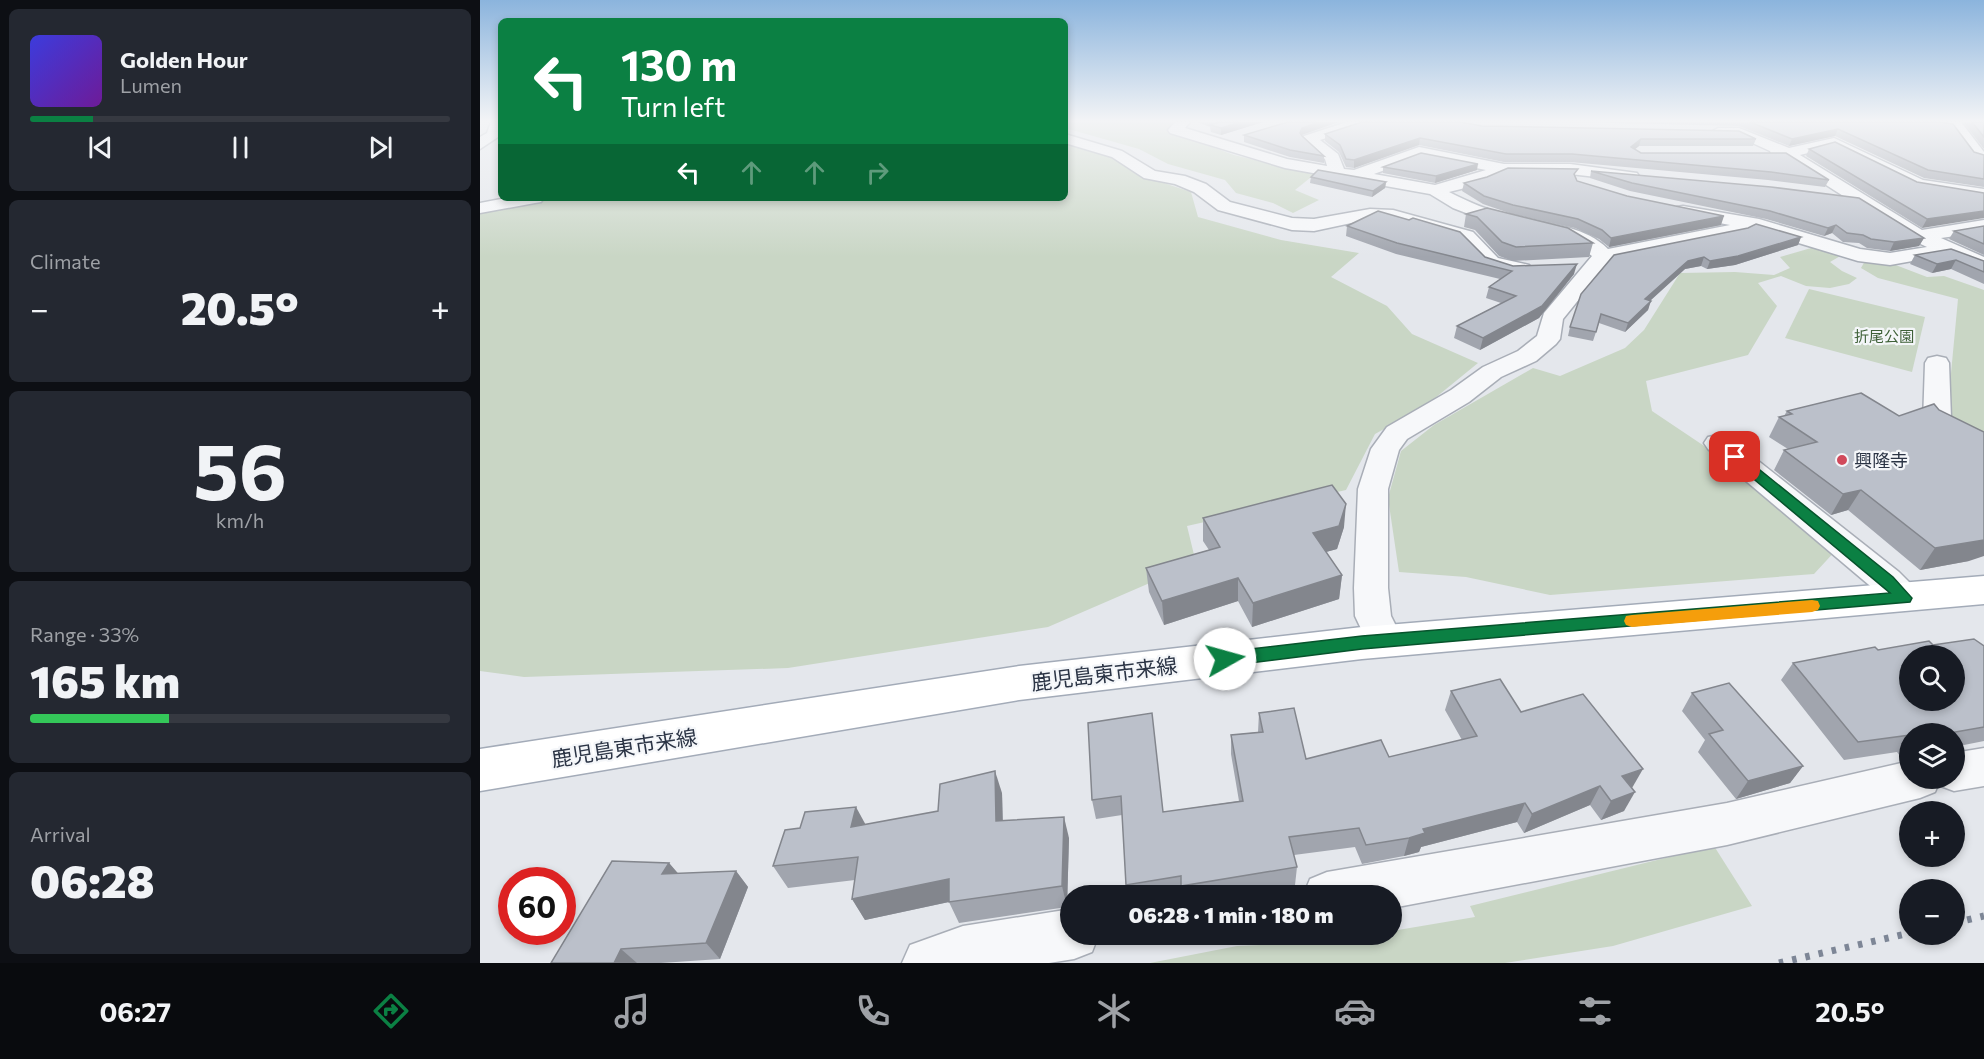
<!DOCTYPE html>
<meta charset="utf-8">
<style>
:root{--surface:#171b24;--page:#242831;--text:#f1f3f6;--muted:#9ea1a6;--line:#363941;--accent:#0b8043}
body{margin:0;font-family:Commissioner,"Noto Sans JP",sans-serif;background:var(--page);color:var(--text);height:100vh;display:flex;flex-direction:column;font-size:22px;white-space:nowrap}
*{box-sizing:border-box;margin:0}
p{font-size:20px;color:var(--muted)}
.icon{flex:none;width:33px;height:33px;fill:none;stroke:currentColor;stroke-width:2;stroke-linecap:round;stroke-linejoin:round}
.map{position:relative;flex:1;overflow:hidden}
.drawer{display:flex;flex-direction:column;gap:9px;padding:9px;background:#0d0f14;width:480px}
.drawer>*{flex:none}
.banner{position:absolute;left:18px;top:18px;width:570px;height:183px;border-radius:9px;box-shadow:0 3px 9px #0003;background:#0b8043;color:#fff;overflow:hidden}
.buttons{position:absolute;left:1419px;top:645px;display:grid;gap:12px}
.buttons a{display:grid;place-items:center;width:66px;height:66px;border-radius:50%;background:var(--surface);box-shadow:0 3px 9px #0003;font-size:30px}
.speed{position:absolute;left:18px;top:867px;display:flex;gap:12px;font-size:30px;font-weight:700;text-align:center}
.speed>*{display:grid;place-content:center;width:78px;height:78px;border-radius:50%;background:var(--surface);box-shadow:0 3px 9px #0003;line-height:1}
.speed .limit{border:9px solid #d22;background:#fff;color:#111}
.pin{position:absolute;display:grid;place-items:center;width:51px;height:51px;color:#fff;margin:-26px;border-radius:12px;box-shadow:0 3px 9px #0006}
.me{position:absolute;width:66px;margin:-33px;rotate:83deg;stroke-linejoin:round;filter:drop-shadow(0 0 4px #0008)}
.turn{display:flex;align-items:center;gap:21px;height:126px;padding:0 24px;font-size:27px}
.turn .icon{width:78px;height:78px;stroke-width:2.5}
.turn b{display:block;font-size:42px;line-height:51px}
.lanes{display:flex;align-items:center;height:57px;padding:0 24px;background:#0003;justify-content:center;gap:30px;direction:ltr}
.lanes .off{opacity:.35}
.big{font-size:45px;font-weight:800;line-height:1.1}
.drawer .card{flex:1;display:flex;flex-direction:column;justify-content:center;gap:9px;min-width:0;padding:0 21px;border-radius:9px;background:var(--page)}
.drawer .dial{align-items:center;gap:0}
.dial b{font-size:78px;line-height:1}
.song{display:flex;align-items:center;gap:18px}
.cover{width:72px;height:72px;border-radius:9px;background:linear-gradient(135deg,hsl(240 70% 55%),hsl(280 70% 35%))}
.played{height:6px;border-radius:3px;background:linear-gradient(90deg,var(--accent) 15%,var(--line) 15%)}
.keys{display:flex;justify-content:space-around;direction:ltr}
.heat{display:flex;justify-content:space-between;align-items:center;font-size:33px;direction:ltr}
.charge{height:9px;border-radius:4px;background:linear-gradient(90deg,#34c759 33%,var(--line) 0)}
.trip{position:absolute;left:580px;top:885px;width:342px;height:60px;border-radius:30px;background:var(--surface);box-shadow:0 3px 9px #0003;font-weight:800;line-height:60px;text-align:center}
.menu{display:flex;height:96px;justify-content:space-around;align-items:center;background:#090b0e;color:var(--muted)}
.menu .icon{width:42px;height:42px}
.menu .current{color:var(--accent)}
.menu b{font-size:27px;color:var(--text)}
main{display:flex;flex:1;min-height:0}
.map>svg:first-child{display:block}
.green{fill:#c9d6c5}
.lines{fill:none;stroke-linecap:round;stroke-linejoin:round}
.minor-casing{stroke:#a9aeb7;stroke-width:3}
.major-casing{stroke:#a3abb8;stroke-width:3}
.minor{fill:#f7f8fa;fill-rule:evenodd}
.major{fill:#fff;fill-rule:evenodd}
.rail{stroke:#7d8696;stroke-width:7;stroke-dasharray:4.5 9;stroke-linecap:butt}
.wall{fill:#a1a5ae}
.shaded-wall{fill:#83868d}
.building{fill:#bbc0ca;stroke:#83868d;stroke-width:1.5;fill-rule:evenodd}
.route{fill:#0b8043;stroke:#07532c;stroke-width:1.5}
.slow{fill:#f59e0b}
.poi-dot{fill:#d1495b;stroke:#f4f6f9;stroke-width:2}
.labels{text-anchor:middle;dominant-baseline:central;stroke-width:4.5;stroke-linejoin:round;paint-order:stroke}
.far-park-label{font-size:15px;fill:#3f6138;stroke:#f4f6f9}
.poi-label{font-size:18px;fill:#2b3445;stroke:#f4f6f9;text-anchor:start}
.near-street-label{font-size:21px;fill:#2b3445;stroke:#f4f6f9}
</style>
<main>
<section class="drawer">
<div class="card">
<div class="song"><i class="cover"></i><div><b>Golden Hour</b><p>Lumen</p></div></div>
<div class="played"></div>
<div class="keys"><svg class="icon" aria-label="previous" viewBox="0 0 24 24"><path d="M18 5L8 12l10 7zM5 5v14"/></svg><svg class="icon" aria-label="pause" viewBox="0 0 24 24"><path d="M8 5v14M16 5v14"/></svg><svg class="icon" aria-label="next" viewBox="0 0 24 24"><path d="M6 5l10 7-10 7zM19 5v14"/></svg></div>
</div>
<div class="card"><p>Climate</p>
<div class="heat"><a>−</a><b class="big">20.5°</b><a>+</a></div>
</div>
<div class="card dial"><b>56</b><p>km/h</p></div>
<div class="card"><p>Range · 33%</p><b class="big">165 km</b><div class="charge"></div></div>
<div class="card"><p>Arrival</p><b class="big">06:28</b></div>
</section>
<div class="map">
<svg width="1504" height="963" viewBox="0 0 1504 963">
<rect width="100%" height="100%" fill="#e4e7ec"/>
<g class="green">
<path d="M585 122H697L686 130 754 155 835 174 815 190 839 200 813 213 793 203 756 193 745 180 688 164 659 149 585 128Z"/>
<path d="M585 141 608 147 645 164 660 175 711 192 718 217 801 240 879 253 851 277 907 306 932 334 998 363 944 407 895 434 866 490 707 526 716 563 568 627 308 668 44 677 0 671V212L73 198H585Z"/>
<path d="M1338 246 1362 255 1350 262 1362 271 1377 278 1369 284 1350 288 1326 286 1301 276 1278 283 1297 306 1268 355 1166 381 1172 411 1263 472 1358 548 1334 574 1070 595 986 577 919 572 908 498 921 451 954 425 1053 368 1080 376 1145 348 1164 330 1200 273 1255 272 1294 275 1310 268 1300 257Z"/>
<path d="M1385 261 1413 264 1447 277 1464 276 1504 290V438L1474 422 1468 405 1478 299 1398 278 1381 268Z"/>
<path d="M1329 289 1445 317 1432 372 1305 338Z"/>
<path d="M1234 846 1272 906 1133 946 1025 963H670L757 946 853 942 895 935 912 934V931L995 917 990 906Z"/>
</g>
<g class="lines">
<g class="minor-casing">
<g id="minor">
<path d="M11 122H21V135L0 149V137L7 133Z"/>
<path d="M695 122H710L705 128 807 159 847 166 845 159 824 142 822 139 824 136 867 122H889L887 125 840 140 858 154 864 169 874 170 939 147 1024 164H1090L1157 173 1159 176 1151 181 1090 174H1026L1005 183 969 192C989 202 1009 211 1031 216 1063 224 1103 224 1128 249L1250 225 1197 215 1194 211 1197 207 1203 206 1279 219 1380 249 1410 253 1447 247 1432 240 1304 158 1292 156 1290 151 1257 136H1238L1231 132 1238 128H1259L1309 148 1354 138 1443 180 1504 189V199L1433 188 1352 147 1320 155 1442 230 1504 220V232L1461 238 1504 257V270L1466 255 1410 265 1378 261 1272 229 1264 234 1130 261 1083 319 1080 339 1076 344 1056 361 1021 377 989 402 927 439 919 450 908 489V588L911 616 924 642 918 652 905 656 892 652 875 616 874 588 878 489 891 449 907 427 971 390 1003 367 1038 351 1057 336 1064 313 1112 256 1097 245 1085 239 999 218 973 208 950 194 805 168 690 133 688 130ZM940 157 1006 170 955 185 894 174Z"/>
<path d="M1467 122H1481L1504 152V162L1491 157Z"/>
<path d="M585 134 642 151 675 171 705 176 726 184 750 202 812 218 834 219 890 209 913 210 993 232 1018 258 1049 265 1052 269 1049 273 1031 275 1004 266 979 240 912 220 890 219 834 231 812 230 738 210 714 192 695 184 664 178 632 157 585 143Z"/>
<path d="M26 198H64L61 202 55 203 0 213V203Z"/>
<path d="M1457 356 1466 358 1469 363 1471 418 1504 436V456L1494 453 1447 428 1443 422 1445 363 1448 358Z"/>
<path d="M1238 435 1248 437 1419 572 1436 589 1442 598 1436 607C1414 614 1409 605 1395 590L1228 449 1224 443 1228 437Z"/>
<path d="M1504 748V786L1474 791 1458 785 1455 792 1440 798 1247 845 912 908V896H823L830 879 847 872 1247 803 1430 761V778H1474V753Z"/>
<path d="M591 909V934H619L612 952 594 959 569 963H422L430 945 483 926Z"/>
</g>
</g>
<g class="major-casing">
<path id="major" d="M1504 576V604L882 659 539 700 0 791V749L539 666 882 627Z"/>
</g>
<use href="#minor" class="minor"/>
<use href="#major" class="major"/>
<g class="rail">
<path d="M1474 923 1504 916"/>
<path d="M1299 963 1430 933"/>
</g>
</g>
<g class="wall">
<path d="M717 122H783L741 135 731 132 730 127Z"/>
<path d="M1091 122H1459L1494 152 1504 155V187L1444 178 1355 136 1309 146 1259 126Z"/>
<path d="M1483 122H1504V149Z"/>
<path d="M1002 126 1276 139 1273 146H1159L1155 149 1161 153 1349 180 1345 187 1288 180 1090 162H1024L939 145 874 168 866 167 859 152 845 141V134Z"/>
<path d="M764 135H822L844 156V163L810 157 764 142Z"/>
<path d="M1329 149 1437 182 1504 193 1442 228 1326 156Z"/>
<path d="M903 167 997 170 955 183 903 173Z"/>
<path d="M1111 171 1444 238 1439 246 1410 251 1387 248 1379 243 1363 242 1352 233 1344 236 1286 219 1150 191 1110 178Z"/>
<path d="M831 177 906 182 905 188 892 197 830 183Z"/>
<path d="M1096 177 1097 181 1241 225 1129 247 1119 239 1095 228 1032 214 1003 204 982 191 984 183Z"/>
<path d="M986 214 1113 243 1109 257 1033 261 1019 256 995 230 984 227Z"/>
<path d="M867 226 1005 257 1033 266 1094 274 1059 318 1000 350 974 338 977 326 1021 303 1006 298 1009 287 1020 279 916 254 866 236Z"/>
<path d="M1504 226V255L1469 239 1474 231Z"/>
<path d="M1321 237 1318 245 1255 265 1227 269 1221 266 1205 269 1170 301 1168 310 1145 332 1119 323 1113 341 1088 336 1090 327 1134 255Z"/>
<path d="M1435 255 1504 261V284L1471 269 1452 273 1430 264Z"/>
<path d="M1381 393 1489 561 1440 570 1368 510 1351 515 1294 470 1304 450 1308 449 1289 437 1299 417 1304 416 1307 411Z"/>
<path d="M723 518 864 527 857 549 846 552 862 575 859 599 772 627 758 601 684 625 669 592 666 568 729 550 723 541Z"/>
<path d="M1453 645 1504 646V741L1474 747V734H1430V754L1420 756 1417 752 1364 760 1301 680 1313 663 1398 650Z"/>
<path d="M971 691 1041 712 1152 788 1144 811 1121 820 1110 805 1044 833 1037 822 941 847 939 852 924 856 882 864 875 847 814 855 817 867 815 885 754 896H702V894L694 896H648L646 885 642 815 616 819 612 800 608 723 683 812 759 801 751 754V735L778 732 779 713 826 759 909 757 982 740 965 710Z"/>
<path d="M1212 693 1323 766 1310 783 1256 799 1218 752 1225 740 1202 711Z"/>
<path d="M522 793 523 821 589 838 587 907 479 923 469 902 385 920 372 899 375 880 308 888 293 866 458 811Z"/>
<path d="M189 863 198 874 256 871 268 887 240 959 181 963H71Z"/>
</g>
<g class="shaded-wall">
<path d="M761 122H783L741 135V128Z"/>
<path d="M839 122H859L822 135 820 140V133L822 128Z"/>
<path d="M1358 129 1355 136 1309 146 1312 139Z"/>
<path d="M940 138 939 145 874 168V160Z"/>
<path d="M1161 139 1159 146 1149 154 1151 147Z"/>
<path d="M998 164 997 170 955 183 956 176Z"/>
<path d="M906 182 905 188 892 197 893 191Z"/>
<path d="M1504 211V218L1442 228 1447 219Z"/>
<path d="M1244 216 1241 225 1129 247 1131 238Z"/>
<path d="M1356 225 1352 233 1344 236 1348 228Z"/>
<path d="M1321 237 1318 245 1255 265 1227 269 1230 261Z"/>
<path d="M1444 238 1439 246 1410 251 1414 242Z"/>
<path d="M1224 257 1221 266 1205 269 1162 308 1165 299 1208 261Z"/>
<path d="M1476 260 1471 269 1452 273 1457 264Z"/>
<path d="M1097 264 1094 274 1059 318 1000 350 1003 338Z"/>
<path d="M1171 301 1168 310 1145 332 1148 323Z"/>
<path d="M1381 490 1368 510 1351 515 1363 494Z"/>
<path d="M866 504 864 527 857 549 831 556 833 533Z"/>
<path d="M1504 540V556L1489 561 1440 570 1455 548Z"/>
<path d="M862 575 859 599 772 627 773 603Z"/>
<path d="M758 578V601L684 625 682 601Z"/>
<path d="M1323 766 1310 783 1256 799 1268 781Z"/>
<path d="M1163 769 1152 788 1142 776Z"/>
<path d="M515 771 522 793 523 843 516 821Z"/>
<path d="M1120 786 1110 805 1044 833 1052 814Z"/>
<path d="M1155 792 1144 811 1121 820 1131 801Z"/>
<path d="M1045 803 1037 822 941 847 939 852 924 856 929 838 943 829Z"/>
<path d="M376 807 388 829 371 827Z"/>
<path d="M584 817 589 838 587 907 582 886Z"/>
<path d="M189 863 203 879 182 874Z"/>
<path d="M256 871 268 887 240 959 226 943Z"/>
<path d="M469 879 478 900 385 920 372 899Z"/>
<path d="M141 949 157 963H134Z"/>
</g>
<g class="building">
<path d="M736 122H761L741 128 730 125 737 123Z"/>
<path d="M808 122H839L822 128 820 133 822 136 844 156 810 150 764 135Z"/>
<path d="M882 122H980L1002 126 1259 131 1276 139H1161L1151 147 1161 153H1306L1349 180 1291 172 1092 154H1026L940 138 874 160 866 159 860 145 845 134Z"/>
<path d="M1270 122H1459L1473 124 1494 152 1504 155V179L1448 170 1358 129 1312 139Z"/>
<path d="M1492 122H1504V137Z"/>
<path d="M1355 142 1437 182 1504 193V211L1447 219 1329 149Z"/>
<path d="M941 153 998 164 956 176 903 167Z"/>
<path d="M1028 168 1098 169 1094 174 1097 181 1147 196 1244 216 1131 238 1122 230 1098 219 1033 205 1004 196 984 183 1007 177Z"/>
<path d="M838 170 906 182 893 191 831 177Z"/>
<path d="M1111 171 1291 187 1379 198 1444 238 1414 242 1391 239 1383 235 1367 233 1356 225 1348 228 1290 211 1152 183Z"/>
<path d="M1007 208 1088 228 1113 243 1036 247 1022 242 997 217 986 214Z"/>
<path d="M898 211 929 220 933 218 980 232 1005 257 1033 266 1097 264 1062 306 1003 338 977 326 1036 296 1009 287 1032 271 917 243 867 226Z"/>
<path d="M1276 224 1321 237 1258 256 1230 261 1224 257 1208 261 1165 299 1171 301 1148 323 1121 314 1116 332 1090 327 1101 294 1134 255 1268 228Z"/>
<path d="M1504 226V244L1474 231Z"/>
<path d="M1471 249 1504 261V272L1476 260 1457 264 1435 255Z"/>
<path d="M1381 393 1419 416 1454 404 1459 410 1504 432V540L1455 548 1381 490 1363 494 1304 450 1337 442 1299 417 1312 414 1307 411Z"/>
<path d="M852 485 866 504 859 526 833 533 862 575 773 603 758 578 682 601 666 568 740 547 723 518Z"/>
<path d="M1494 639 1504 646V727L1464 734H1430V735L1378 742 1313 663 1395 647 1398 650 1449 641 1453 645ZM1430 656H1474V700H1430Z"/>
<path d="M1020 679 1041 712 1103 694 1163 769 1142 776 1155 792 1131 801 1120 786 1052 814 1045 803 943 829 945 833 929 838 886 845 879 828 809 837 817 867 701 886V876L646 885 641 796 612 800 608 723 672 713 683 812 763 801 751 735 783 732 779 713 814 708 826 759 901 740 909 757 997 736 971 691Z"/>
<path d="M1249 683 1323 766 1268 781 1229 734 1243 730 1212 693Z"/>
<path d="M515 771 516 821 584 817 582 886 469 902V879L372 899 378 857 293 866 305 830 320 828 325 812 376 807 371 827 458 811 460 784Z"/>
<path d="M132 861 189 863 182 874 256 871 226 943 141 949 134 963H71Z"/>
</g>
<linearGradient id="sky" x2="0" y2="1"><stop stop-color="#8bb4dd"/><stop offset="0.47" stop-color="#f3f4f6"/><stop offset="1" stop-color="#f3f4f6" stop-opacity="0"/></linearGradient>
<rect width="1504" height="257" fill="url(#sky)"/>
<path class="route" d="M1255 453 1260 454 1413 577 1432 598 1430 602 882 649 745 666 739 664 736 659 739 654 745 652 882 636 1410 593 1251 460 1249 457Z"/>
<path class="slow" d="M1332 600 1338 601 1340 606 1338 610 1332 612 1152 627 1146 625 1144 621 1146 616 1152 615Z"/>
<circle class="poi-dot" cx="1362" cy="460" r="6"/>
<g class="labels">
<g class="far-park-label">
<text x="1404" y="336">折尾公園</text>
</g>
<g class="poi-label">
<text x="1374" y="460">興隆寺</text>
</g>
<g class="near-street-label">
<text transform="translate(624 673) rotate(-7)">鹿児島東市来線</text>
<text transform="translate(144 747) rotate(-9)">鹿児島東市来線</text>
</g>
</g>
</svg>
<div class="buttons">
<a><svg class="icon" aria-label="search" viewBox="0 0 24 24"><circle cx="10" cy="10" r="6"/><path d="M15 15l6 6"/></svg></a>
<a><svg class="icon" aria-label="layers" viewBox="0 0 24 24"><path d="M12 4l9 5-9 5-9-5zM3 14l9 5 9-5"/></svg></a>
<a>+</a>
<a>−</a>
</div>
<div class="speed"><div class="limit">60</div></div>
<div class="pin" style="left:1255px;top:457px;background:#d93025"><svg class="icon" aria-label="arrive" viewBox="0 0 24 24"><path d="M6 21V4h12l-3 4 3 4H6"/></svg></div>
<svg class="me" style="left:745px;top:659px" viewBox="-20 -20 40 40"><circle r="19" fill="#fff"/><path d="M0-13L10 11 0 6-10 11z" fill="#0b8043"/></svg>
<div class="trip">06:28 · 1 min · 180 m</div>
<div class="banner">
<div class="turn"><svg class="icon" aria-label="left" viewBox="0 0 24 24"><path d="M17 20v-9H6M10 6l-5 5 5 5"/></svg><div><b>130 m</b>Turn left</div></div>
<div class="lanes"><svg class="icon" aria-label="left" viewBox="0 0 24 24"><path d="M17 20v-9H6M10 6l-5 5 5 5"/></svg><svg class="icon off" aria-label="ahead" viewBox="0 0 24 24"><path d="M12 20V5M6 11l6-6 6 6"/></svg><svg class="icon off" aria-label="ahead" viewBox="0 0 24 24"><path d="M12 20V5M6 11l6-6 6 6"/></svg><svg class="icon off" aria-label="right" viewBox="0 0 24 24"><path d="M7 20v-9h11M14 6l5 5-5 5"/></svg></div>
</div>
</div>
</main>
<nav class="menu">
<b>06:27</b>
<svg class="icon current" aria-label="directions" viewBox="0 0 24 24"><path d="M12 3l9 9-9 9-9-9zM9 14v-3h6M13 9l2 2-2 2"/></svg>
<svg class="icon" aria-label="music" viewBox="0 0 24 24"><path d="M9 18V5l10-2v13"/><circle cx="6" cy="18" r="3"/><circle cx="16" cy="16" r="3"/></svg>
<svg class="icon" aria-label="phone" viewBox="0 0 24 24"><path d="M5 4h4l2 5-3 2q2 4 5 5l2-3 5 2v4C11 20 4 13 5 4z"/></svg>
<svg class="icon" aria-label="climate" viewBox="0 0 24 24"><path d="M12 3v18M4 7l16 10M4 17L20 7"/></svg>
<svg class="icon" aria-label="car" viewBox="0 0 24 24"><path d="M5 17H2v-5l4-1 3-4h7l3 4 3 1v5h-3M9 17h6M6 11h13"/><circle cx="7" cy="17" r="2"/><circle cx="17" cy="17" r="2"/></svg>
<svg class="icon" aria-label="filters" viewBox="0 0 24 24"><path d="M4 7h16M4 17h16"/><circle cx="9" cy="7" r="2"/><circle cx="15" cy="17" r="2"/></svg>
<b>20.5°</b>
</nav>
